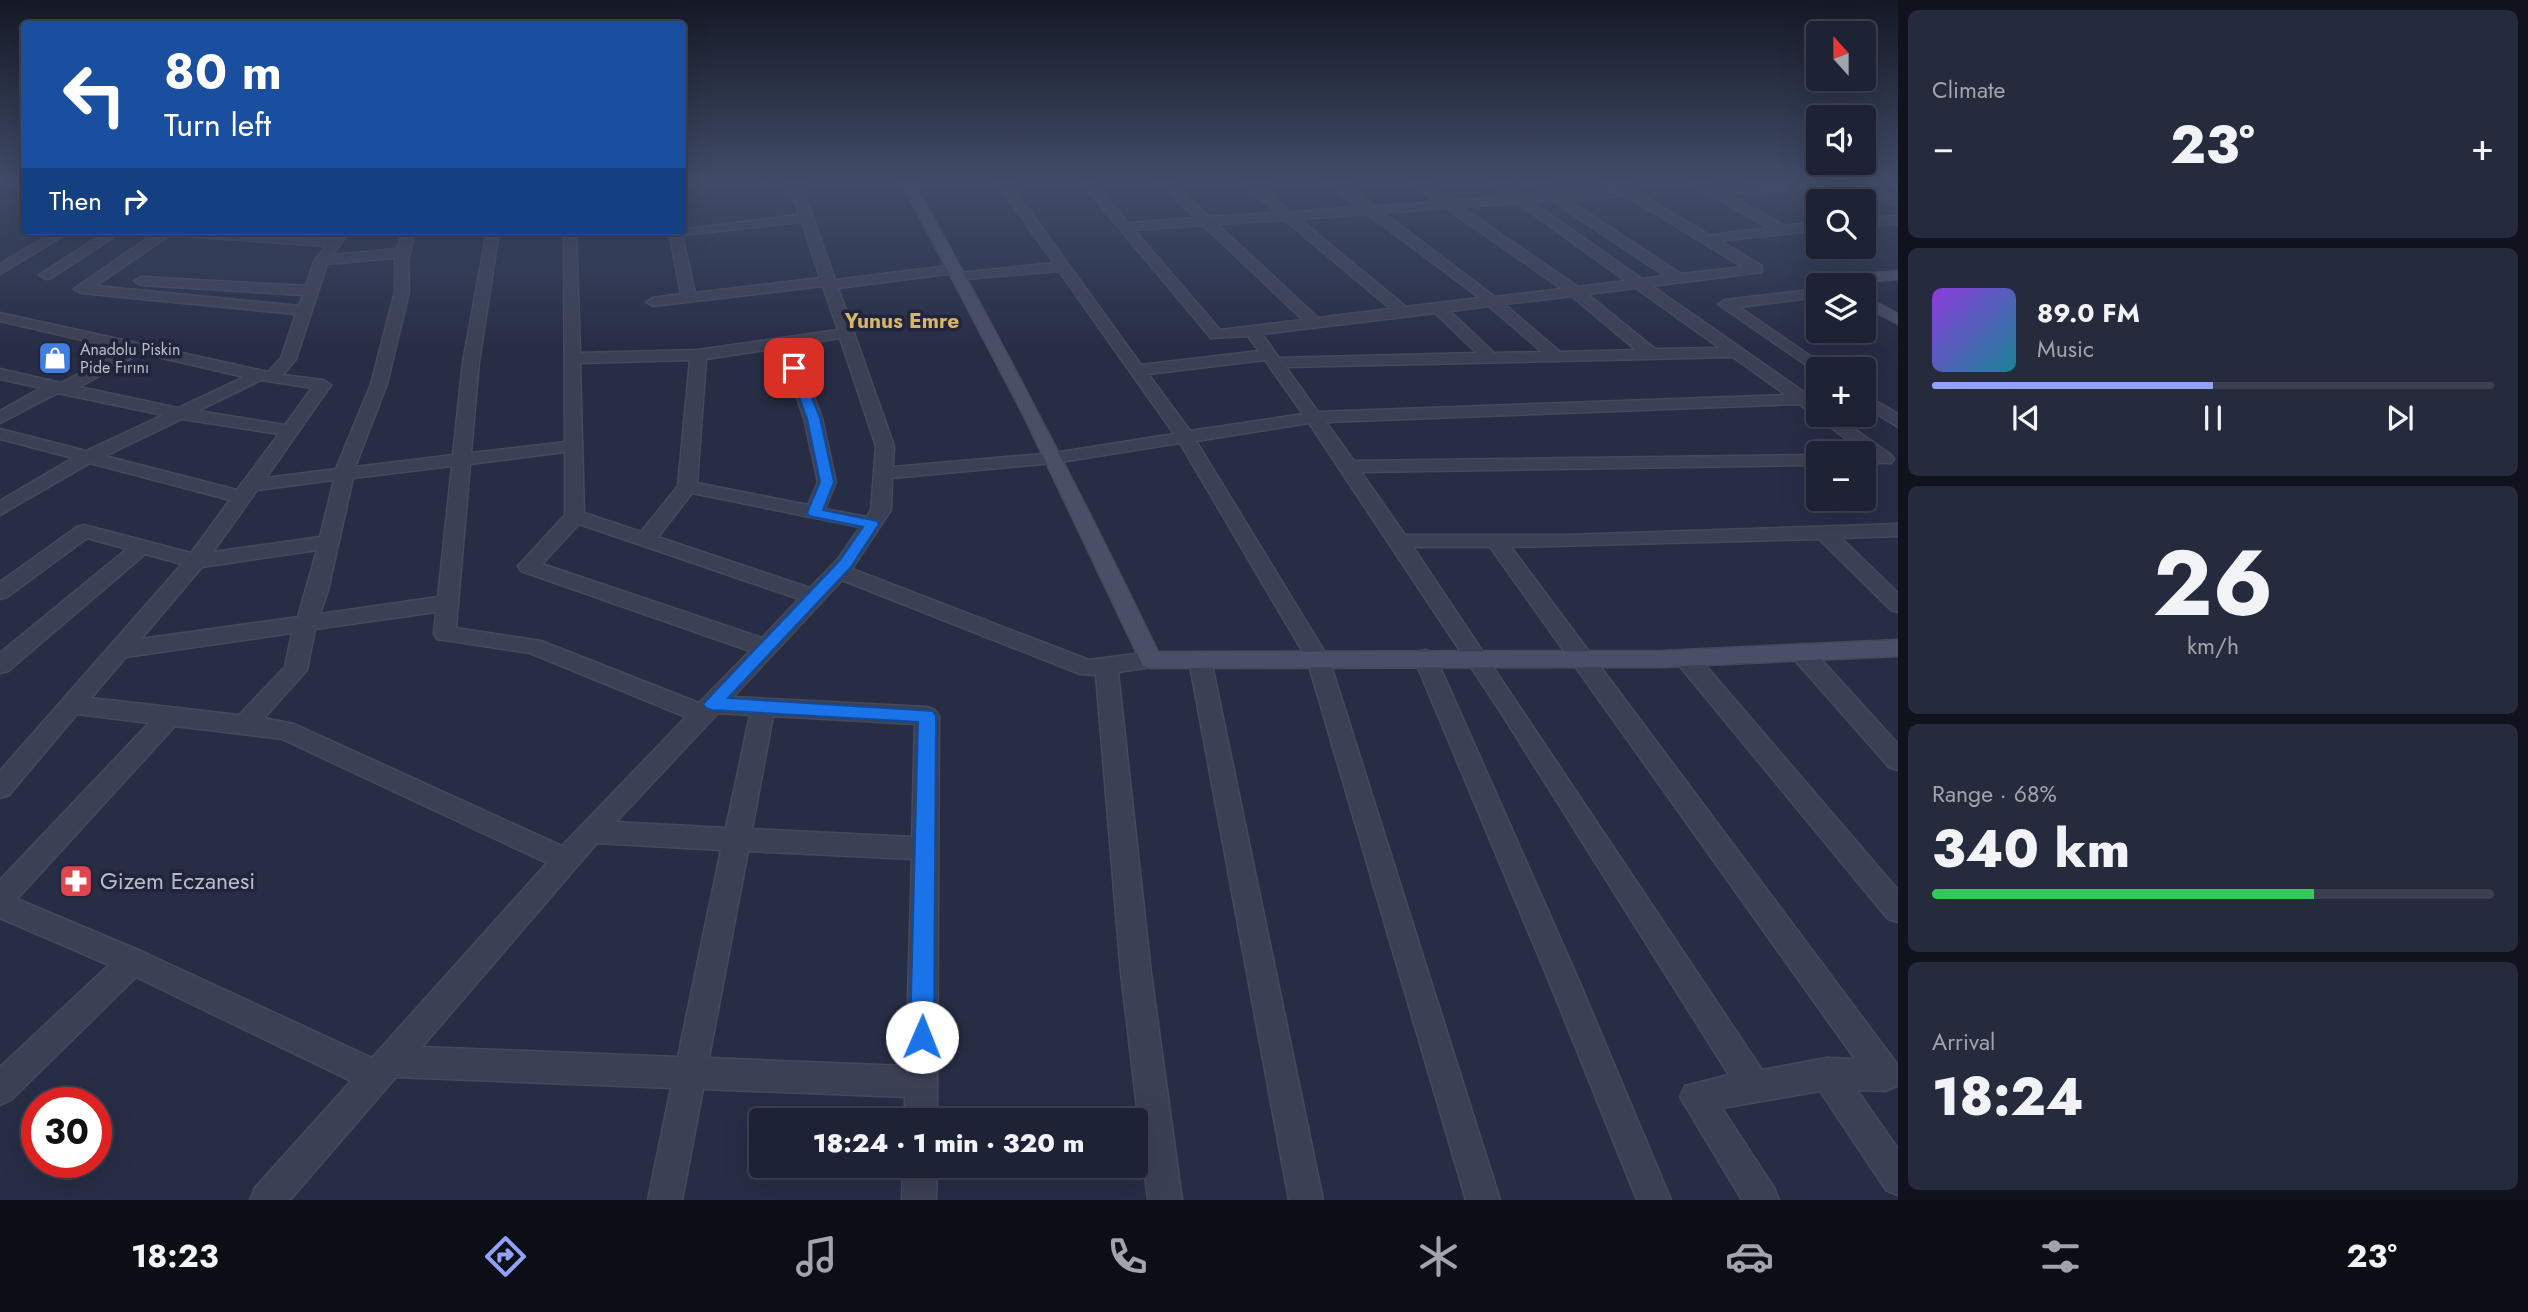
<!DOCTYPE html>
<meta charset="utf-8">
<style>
:root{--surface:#1d2234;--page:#252a3c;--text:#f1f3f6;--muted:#a0a4ac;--line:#3b3f4f;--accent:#91a1fa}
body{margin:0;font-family:Jost,sans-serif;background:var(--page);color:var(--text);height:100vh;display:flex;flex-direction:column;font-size:26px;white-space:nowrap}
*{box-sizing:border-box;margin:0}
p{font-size:23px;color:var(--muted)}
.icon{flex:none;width:38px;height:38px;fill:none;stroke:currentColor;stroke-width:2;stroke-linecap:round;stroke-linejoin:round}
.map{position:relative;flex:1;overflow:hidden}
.details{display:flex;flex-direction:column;gap:10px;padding:10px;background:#10131d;width:630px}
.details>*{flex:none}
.top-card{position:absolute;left:21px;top:21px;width:665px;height:214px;border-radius:7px;box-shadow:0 7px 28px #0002,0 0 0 2px var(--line);background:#1a4fa0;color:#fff;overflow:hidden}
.needle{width:46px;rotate:339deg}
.fabs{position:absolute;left:1806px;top:21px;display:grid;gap:14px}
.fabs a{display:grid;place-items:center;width:70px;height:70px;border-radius:7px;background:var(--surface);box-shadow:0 7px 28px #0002,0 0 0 2px var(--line);font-size:35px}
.speed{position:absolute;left:21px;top:1087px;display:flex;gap:14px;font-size:35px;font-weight:700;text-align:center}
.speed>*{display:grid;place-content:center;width:91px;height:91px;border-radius:50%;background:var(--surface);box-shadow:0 7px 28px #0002,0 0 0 2px var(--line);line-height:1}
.speed .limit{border:10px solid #d22;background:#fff;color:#111}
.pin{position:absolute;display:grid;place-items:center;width:60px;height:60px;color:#fff;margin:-30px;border-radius:14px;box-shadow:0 4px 10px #0006}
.me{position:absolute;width:77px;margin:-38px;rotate:1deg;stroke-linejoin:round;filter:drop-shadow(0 0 5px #0008)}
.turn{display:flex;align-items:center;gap:24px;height:147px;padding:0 28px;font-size:32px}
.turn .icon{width:91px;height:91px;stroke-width:2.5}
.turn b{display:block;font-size:49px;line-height:60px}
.then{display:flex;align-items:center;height:66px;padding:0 28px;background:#0003;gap:14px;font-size:26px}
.big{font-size:52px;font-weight:800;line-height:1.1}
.details .tile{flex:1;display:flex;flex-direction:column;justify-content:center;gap:10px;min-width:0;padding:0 24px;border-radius:10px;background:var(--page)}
.details .dial{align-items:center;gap:0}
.dial b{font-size:91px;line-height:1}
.song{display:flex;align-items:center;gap:21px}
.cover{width:84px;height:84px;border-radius:10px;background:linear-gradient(135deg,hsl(270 70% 55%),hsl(190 70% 35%))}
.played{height:7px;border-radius:4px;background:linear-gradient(90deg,var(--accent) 50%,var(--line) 50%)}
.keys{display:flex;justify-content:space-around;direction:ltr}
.heat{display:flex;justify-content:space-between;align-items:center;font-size:38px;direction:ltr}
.charge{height:10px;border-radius:5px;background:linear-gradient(90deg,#34c759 68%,var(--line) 0)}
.trip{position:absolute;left:749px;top:1108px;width:399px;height:70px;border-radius:7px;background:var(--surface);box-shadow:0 7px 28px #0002,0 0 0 2px var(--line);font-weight:800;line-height:70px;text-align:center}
.menu{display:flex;height:112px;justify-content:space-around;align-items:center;background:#0c0e15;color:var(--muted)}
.menu .icon{width:49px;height:49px}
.menu .selected{color:var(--accent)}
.menu b{font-size:32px;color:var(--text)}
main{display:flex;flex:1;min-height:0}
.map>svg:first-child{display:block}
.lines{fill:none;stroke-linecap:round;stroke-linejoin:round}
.street-casing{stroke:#45495d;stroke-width:3}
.secondary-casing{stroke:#45495d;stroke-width:3}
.street{fill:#3c4054;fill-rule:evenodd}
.secondary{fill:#4a4e67;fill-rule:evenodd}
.route{fill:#1a73e8;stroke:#114b97;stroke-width:2}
.labels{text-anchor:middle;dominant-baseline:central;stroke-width:7;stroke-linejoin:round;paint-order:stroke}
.far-poi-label{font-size:16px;fill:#b9bccd;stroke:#20253a;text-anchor:start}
.far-district-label{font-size:21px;font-weight:bold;fill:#d9b469;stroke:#20253a}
.near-poi-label{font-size:23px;fill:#b9bccd;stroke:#20253a;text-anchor:start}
</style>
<main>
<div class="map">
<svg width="1898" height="1200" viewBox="0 0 1898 1200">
<rect width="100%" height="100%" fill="#272d45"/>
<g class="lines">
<g class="street-casing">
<g id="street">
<path d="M788 181H800L835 280 955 265 962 269 955 273 838 288 894 446 893 467 1054 453 1174 434 1059 271 955 280V274L960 273 1054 263 996 181H1008L1141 365 1259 351 1248 336 1211 338 1080 181H1092L1128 223 1196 218 1157 181H1170L1209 217 1277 213 1241 181H1254L1291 212 1359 207 1327 181H1341L1374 206 1437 202 1409 181H1423L1452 201 1508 197 1488 181H1502L1523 196 1543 194 1525 181H1539L1558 193 1615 189 1604 181H1619L1709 235 1769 228 1687 181H1702L1715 188 1809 181H1865L1898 197V206L1854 185 1727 194 1785 226 1818 222V230L1720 241 1762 266V272L1652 286 1818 402V415H1835L1891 455 1894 459 1891 463H1879L1799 404 1326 422 1354 461 1818 455V465L1361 472 1405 535H1568L1898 524V536L1841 538 1898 593V612L1891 610 1819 539 1511 547 1897 1064V1086L1886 1091 1857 1090 1898 1149V1195L1886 1190 1820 1091 1722 1108 1774 1188 1779 1200H1742L1680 1097 1685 1086 1729 1075 1500 711 1309 423 1196 441 1329 659 1500 1200H1466L1307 659 1180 443 1054 463 892 478 891 510 852 569 1089 660 1151 652 1159 654 1162 660 1159 666 1118 672 1151 973 1182 1200H1148L1121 973 1096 675 1080 674 842 580 733 697 927 707 935 710 939 716 937 1120H905V1097L703 1089 682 1200H648L671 1088 396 1077 290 1200H250L255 1188 351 1081 136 977 11 1100 0 1105V1067L109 965 0 918V880L149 723 77 714 9 795 0 798V771L182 564 145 554 8 671 0 673V653L127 549 87 538 7 597 0 599V582L77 527 84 525 191 553 230 500 90 463 0 515V501L73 458 0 439V429L86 451 163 415 58 393 0 423V411L41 388 0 379V369L61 383 125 350 0 321V313L268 372 281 358 296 314 81 293 74 289 158 231H222L332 239 337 231H350L333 255 397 249 403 231H415L408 260 409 292 387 384 355 467 453 455 463 362 487 231H499L479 362 471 453 565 442 564 231H576L580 353 698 350 838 330 823 286 653 306 646 302 653 298 681 294 669 231 799 215ZM1626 196 1743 267 1681 274 1568 200ZM1553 201 1665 276 1642 279 1532 202ZM1518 203 1626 281 1578 287 1461 207ZM1446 208 1562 289 1495 297 1383 213ZM1368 214 1480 298 1406 307 1299 219ZM1285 220 1391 309 1318 318 1217 224ZM802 222 820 278 695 293 682 235ZM1203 225 1303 320 1220 330 1134 230ZM170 235 326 246 314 262 306 286 141 277 134 281 141 285 303 295 299 306 95 286ZM395 258V292L371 384 336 469 266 478 331 385 323 380 283 375 296 359 327 264ZM1636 288 1720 348 1655 349 1587 294ZM1572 296 1636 350 1560 352 1504 304ZM1489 306 1542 352 1494 353 1450 311ZM1435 313 1477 353 1279 358 1262 334ZM840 338 876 446 871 510 867 517 825 509 836 482 822 418 794 345ZM779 348 804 418 818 482 808 505 697 483 706 359ZM141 353 244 377 178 408 79 387ZM1733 357 1786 395 1318 412 1286 367ZM690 360 678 486 641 532 584 513 580 363ZM1265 360 1303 414 1190 431 1148 374ZM261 380 312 388 285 425 198 411ZM182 419 279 434 237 490 105 456ZM565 452V515L518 566 521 571 750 651 699 703 541 641 456 628 470 464ZM452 466 438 597 320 614 328 590 353 478ZM334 480 320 537 213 552 257 490ZM692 493 860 527 838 559 810 588 658 537ZM579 524 799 599 762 638 542 564ZM1413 547H1490L1855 1059 1827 1058 1762 1070ZM317 550 298 617 141 639 202 567ZM436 612 434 634 437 639 530 653 686 717 562 846 294 724 264 718 307 670 315 629ZM292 633 285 667 239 715 91 698 126 657ZM718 713 750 715 726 828 616 822ZM773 716 915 724 912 837 752 829ZM175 726 282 739 547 863 372 1058 143 952 17 899ZM597 843 721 850 678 1057 422 1047ZM748 851 912 859 906 1066 709 1058Z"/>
<path d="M1898 216V224L1864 226V218Z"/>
<path d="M56 231H71L0 274V264Z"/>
<path d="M108 231H123L51 278 46 279 39 275Z"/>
<path d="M1818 289V297L1739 307 1829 369H1818V373L1718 304 1725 300Z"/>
<path d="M1864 394 1898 414V427L1864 406Z"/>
<path d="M1801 644 1809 646 1898 744V770L1889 767 1793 658 1790 652 1793 646Z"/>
<path d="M1425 650 1433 652 1436 658 1579 981 1671 1200H1637L1549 981 1414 658 1417 652Z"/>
<path d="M1686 650 1694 652 1898 890V922L1888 919 1678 664 1675 658 1678 652Z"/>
<path d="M1200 652 1208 654 1211 660 1323 1200H1289L1189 660 1192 654Z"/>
<path d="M903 1166H937L936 1200H902Z"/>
</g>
</g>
<g class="secondary-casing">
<g id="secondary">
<path d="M901 181H913C999 336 1081 493 1158 652L1662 651 1898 640V656L1662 667 1151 668 1143 666 1025 418Z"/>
<path d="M1898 271V279L1828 285 1823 281 1830 277Z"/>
<path d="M1864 296 1898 314V324L1864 306Z"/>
</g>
</g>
<use href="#street" class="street"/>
<use href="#secondary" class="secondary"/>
</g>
<linearGradient id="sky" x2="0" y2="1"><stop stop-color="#151926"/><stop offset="0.52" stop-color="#414c68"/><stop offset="1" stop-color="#414c68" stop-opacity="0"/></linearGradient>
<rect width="1898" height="349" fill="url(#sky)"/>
<path class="route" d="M794 364 800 368 820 418 834 482 823 510 877 521 879 524 851 567 728 698 933 711 936 716 934 1037 930 1045 922 1049 914 1045 910 1037 918 722 712 710 706 708 703 704 840 560 863 527 809 516 807 513 820 482 807 418 788 368Z"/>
<defs>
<g id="shop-square" transform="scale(1.75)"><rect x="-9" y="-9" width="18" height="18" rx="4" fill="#3f7fe0" stroke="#20253a"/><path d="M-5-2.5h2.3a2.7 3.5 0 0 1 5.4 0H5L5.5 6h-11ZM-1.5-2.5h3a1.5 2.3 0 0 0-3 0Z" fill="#fff"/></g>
<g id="pharmacy-square" transform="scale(1.75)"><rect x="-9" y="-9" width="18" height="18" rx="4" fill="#e0444e" stroke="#20253a"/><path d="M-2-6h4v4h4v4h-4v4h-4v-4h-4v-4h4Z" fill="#fff"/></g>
</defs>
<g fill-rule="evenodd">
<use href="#shop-square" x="55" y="358"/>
<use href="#pharmacy-square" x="76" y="881"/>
</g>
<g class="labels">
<g class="far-poi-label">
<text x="80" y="349">Anadolu Piskin<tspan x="80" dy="18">Pide Fırını</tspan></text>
</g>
<g class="far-district-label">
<text x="902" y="321">Yunus Emre</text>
</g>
<g class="near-poi-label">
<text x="100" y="881">Gizem Eczanesi</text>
</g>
</g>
</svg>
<div class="fabs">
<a><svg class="needle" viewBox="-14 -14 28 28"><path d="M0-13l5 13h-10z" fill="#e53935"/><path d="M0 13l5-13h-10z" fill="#a0a4ac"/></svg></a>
<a><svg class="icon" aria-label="sound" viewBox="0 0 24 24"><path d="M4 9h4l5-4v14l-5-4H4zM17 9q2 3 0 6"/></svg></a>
<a><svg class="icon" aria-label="search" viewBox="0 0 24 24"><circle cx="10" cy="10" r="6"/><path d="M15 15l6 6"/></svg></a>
<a><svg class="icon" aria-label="layers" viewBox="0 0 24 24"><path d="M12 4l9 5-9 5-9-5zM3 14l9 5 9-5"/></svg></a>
<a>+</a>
<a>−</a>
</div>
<div class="speed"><div class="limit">30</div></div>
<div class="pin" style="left:794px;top:368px;background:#d93025"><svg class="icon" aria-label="arrive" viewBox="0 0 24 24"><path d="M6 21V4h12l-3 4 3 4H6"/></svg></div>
<svg class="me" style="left:922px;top:1037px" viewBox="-20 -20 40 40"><circle r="19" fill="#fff"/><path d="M0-13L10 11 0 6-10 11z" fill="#1a73e8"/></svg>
<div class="trip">18:24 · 1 min · 320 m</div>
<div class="top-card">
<div class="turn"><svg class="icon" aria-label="left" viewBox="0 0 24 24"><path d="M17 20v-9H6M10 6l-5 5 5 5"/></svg><div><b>80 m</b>Turn left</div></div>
<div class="then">Then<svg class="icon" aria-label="right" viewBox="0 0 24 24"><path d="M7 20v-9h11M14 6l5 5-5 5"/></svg></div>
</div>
</div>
<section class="details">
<div class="tile"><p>Climate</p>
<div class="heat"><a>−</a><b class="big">23°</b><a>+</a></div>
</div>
<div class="tile">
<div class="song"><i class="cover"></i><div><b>89.0 FM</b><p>Music</p></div></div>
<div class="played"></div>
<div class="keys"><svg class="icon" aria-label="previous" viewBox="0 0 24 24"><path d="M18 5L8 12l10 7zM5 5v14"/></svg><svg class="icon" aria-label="pause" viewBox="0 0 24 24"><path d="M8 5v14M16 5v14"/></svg><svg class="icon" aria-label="next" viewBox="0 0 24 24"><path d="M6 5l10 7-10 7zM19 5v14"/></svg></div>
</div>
<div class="tile dial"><b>26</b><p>km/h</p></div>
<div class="tile"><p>Range · 68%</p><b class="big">340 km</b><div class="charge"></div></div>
<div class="tile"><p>Arrival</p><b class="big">18:24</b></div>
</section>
</main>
<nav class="menu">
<b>18:23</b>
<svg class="icon selected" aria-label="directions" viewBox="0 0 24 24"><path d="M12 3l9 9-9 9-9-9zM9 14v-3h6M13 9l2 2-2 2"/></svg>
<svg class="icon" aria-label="music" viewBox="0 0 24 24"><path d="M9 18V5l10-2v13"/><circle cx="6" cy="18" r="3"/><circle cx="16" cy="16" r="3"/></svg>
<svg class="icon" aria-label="phone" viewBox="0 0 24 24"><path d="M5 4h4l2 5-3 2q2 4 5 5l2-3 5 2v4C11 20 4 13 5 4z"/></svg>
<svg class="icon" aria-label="climate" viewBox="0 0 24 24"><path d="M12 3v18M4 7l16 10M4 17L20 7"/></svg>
<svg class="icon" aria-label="car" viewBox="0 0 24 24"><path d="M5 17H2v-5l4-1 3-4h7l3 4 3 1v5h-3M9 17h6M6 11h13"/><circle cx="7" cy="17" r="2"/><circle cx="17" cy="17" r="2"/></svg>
<svg class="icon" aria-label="filters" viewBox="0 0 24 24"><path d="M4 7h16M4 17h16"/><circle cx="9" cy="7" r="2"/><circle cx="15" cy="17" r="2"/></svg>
<b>23°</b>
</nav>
